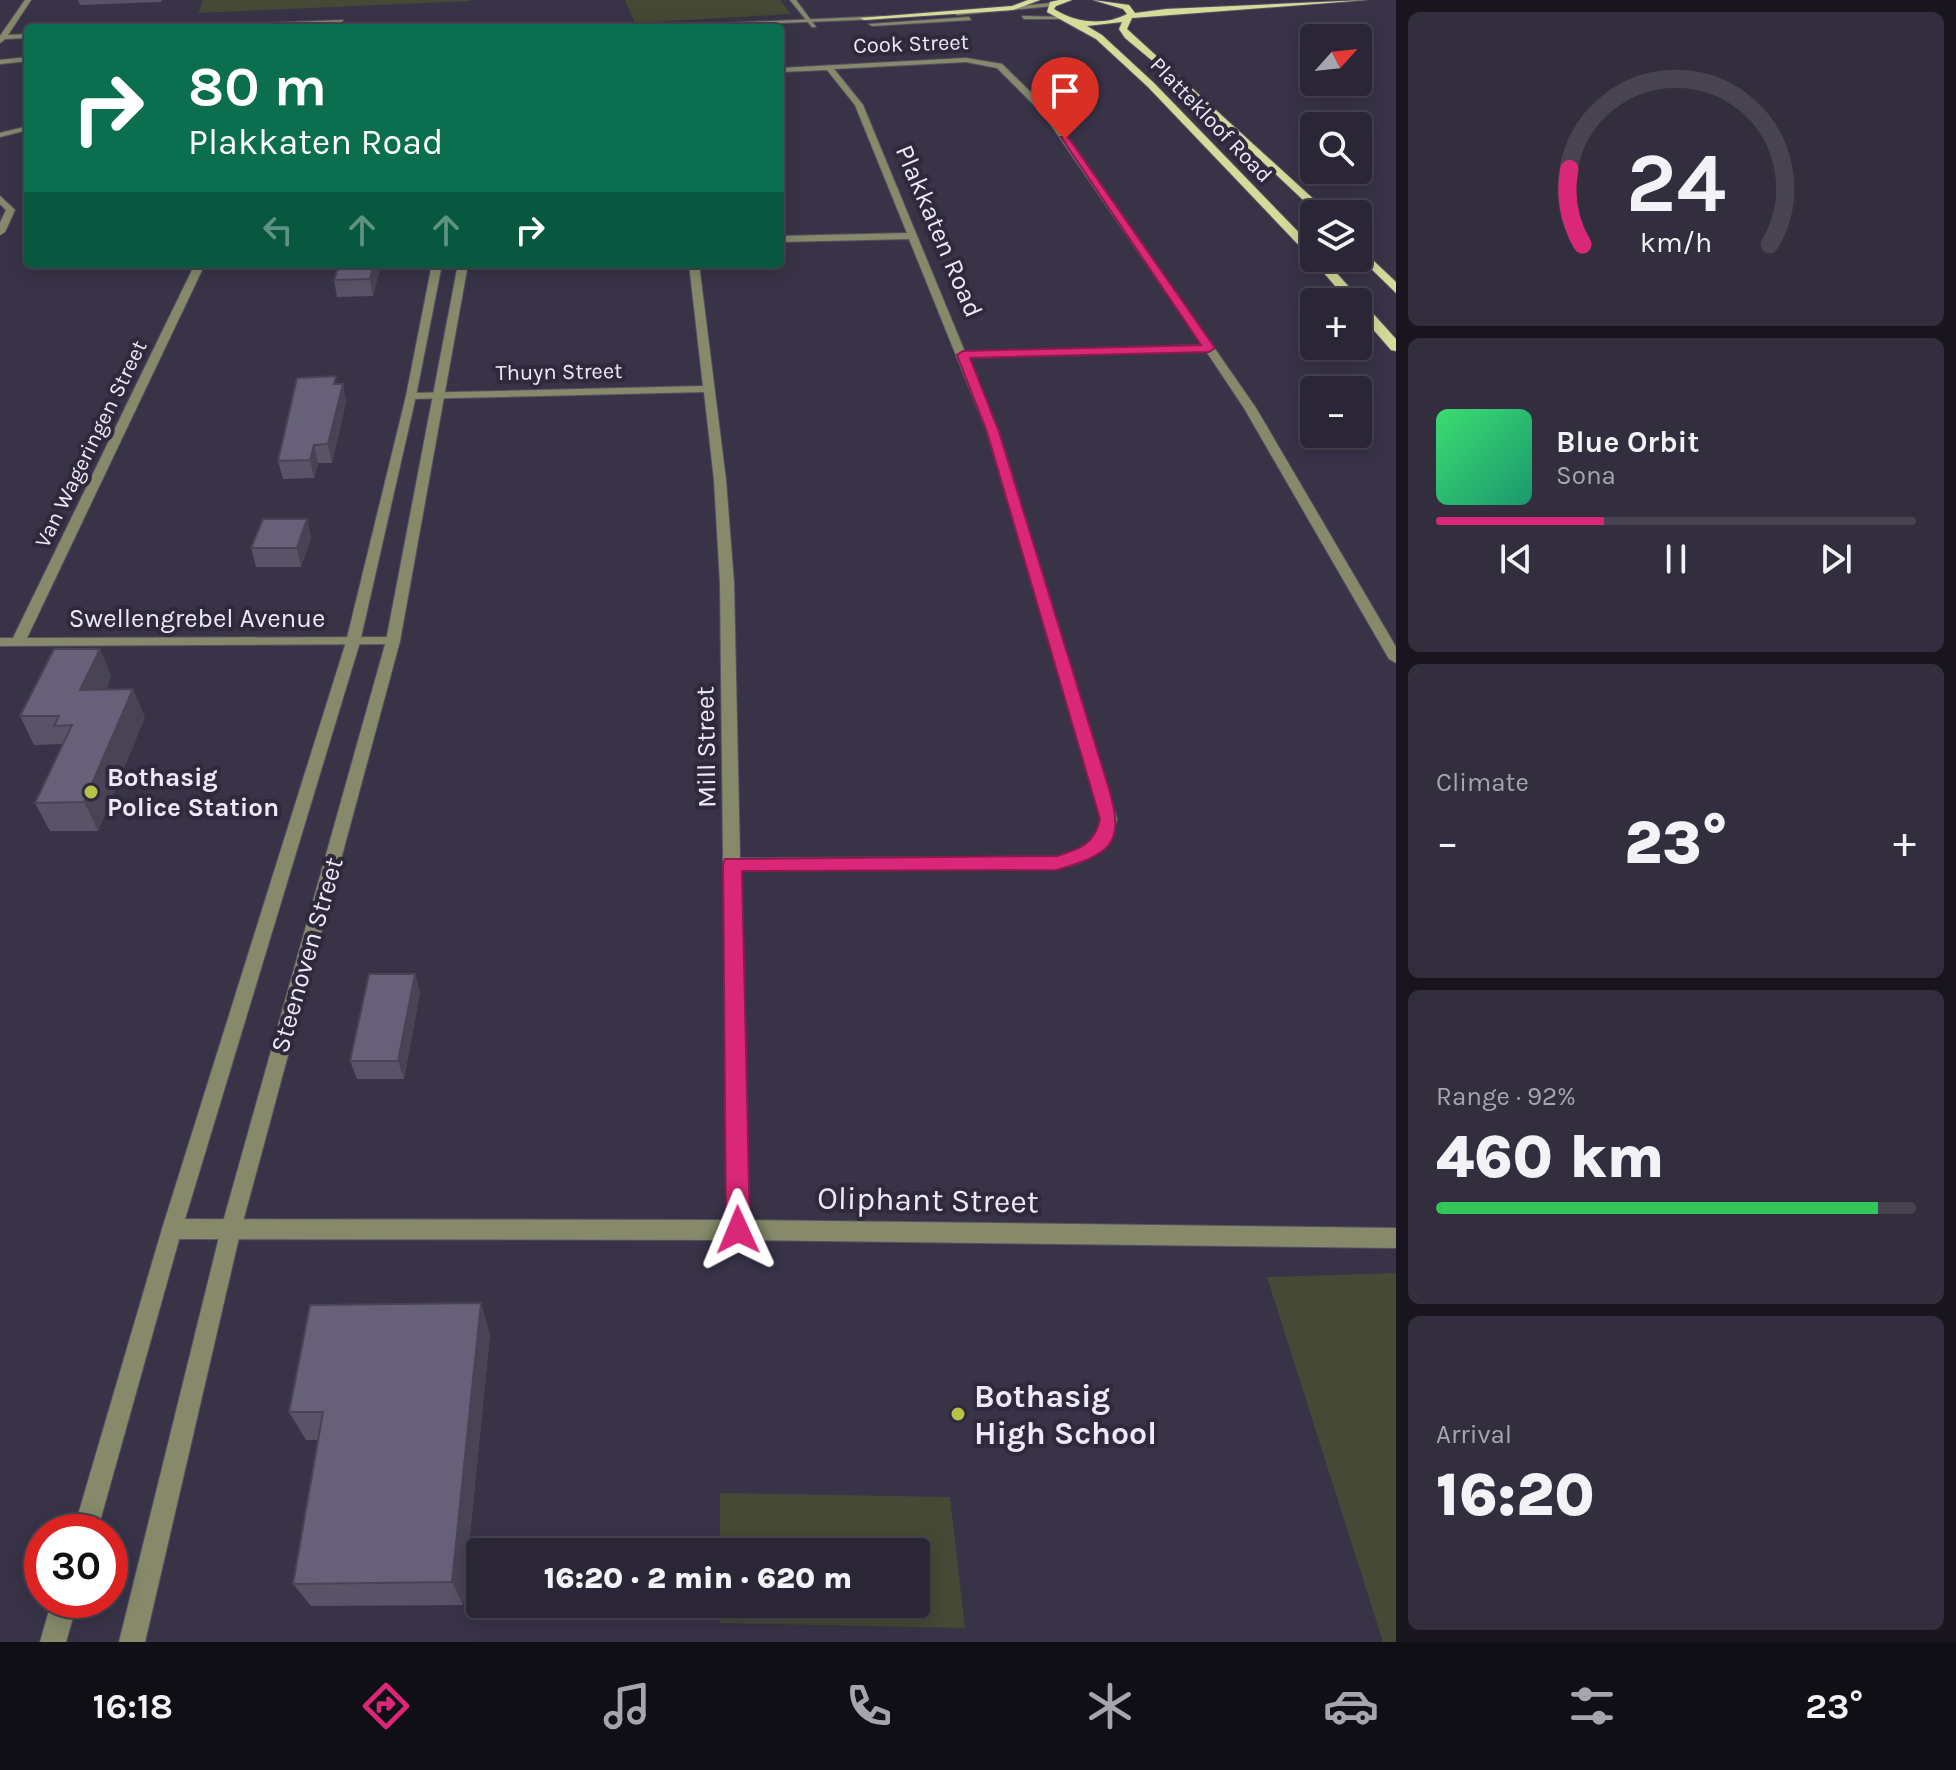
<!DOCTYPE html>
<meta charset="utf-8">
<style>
:root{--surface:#2b2636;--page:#332e3e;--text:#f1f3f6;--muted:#a6a5ad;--line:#474351;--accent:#db2777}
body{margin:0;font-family:Karla,sans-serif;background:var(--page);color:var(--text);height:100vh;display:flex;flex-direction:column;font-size:30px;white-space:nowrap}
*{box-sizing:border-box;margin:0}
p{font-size:26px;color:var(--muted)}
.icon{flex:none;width:44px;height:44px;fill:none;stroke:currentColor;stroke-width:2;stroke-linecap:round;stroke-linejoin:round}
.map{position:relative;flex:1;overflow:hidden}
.details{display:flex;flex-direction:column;gap:12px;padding:12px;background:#18151e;width:560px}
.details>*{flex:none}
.hud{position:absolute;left:24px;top:24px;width:760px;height:244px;border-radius:8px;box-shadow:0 4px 20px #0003,0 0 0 2px var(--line);background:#0b6e4f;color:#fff;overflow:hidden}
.needle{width:52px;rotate:63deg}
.buttons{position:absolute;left:1300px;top:24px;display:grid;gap:16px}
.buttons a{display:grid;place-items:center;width:72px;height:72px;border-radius:8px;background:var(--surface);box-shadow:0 4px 20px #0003,0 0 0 2px var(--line);font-size:40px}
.speed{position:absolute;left:24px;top:1514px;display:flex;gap:16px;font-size:40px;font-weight:700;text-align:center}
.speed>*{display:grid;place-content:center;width:104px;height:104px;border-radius:50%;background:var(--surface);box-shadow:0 4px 20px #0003,0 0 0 2px var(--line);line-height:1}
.speed .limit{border:12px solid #d22;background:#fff;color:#111}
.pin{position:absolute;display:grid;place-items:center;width:68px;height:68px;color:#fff;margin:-82px -34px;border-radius:50% 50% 50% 0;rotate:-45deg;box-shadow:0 0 8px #0007}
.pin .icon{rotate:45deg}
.me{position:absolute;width:88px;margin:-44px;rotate:359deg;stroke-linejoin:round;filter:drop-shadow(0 0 6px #0008)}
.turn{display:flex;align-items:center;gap:28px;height:168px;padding:0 32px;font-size:36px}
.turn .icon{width:104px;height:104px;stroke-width:2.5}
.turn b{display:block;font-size:56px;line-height:68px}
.lanes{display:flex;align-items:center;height:76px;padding:0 32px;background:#0003;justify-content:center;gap:40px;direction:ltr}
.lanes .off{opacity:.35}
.big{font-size:60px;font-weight:800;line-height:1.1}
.details .widget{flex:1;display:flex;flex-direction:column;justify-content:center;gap:12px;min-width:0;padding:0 28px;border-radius:12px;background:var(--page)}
.details .dial{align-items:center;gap:0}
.dial svg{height:208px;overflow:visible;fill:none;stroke:var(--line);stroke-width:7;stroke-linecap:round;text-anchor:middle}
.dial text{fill:var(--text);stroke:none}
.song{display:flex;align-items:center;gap:24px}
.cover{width:96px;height:96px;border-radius:12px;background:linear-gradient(135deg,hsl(140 70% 55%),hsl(160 70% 35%))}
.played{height:8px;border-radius:4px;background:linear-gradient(90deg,var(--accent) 35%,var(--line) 35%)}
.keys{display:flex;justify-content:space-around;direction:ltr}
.heat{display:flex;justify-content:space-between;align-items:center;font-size:44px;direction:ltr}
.charge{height:12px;border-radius:6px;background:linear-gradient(90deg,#34c759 92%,var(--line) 0)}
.trip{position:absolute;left:466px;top:1538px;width:464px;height:80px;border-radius:8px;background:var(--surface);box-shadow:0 4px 20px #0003,0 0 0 2px var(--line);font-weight:800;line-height:80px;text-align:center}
.tabs{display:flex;height:128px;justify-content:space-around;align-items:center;background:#110f16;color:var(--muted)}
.tabs .icon{width:56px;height:56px}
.tabs .current{color:var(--accent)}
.tabs b{font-size:36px;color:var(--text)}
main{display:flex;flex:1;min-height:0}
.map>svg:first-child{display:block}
.green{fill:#464935}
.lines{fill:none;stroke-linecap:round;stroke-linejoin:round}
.minor-casing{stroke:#565064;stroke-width:2}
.tertiary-casing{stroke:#565064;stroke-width:2}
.primary-casing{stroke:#565064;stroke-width:2}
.minor{fill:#868a6a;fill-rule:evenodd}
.tertiary{fill:#868a6a;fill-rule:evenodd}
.primary{fill:#d5dc9a;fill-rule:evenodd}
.wall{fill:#595368}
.shaded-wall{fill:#484355}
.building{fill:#676079;stroke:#484355;stroke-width:2}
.route{fill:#db2777;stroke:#8e194d;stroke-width:2}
.poi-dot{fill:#b7c147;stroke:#2f293d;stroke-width:3}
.labels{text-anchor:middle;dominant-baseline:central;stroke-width:8;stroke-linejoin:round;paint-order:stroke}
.far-street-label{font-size:22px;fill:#ede9f7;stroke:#2f293d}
.street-label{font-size:26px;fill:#ede9f7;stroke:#2f293d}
.poi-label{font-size:26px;font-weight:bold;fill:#ede9f7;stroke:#2f293d;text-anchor:start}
.near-street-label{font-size:32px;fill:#ede9f7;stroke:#2f293d}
.near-poi-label{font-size:32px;font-weight:bold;fill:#ede9f7;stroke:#2f293d;text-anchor:start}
</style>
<main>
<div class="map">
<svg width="1396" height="1642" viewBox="0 0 1396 1642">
<rect width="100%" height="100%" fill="#393348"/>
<g class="green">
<path d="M203 0H470V1L198 13Z"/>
<path d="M625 0H780L791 14 635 23Z"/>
<path d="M1396 1273V1642H1383L1267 1277Z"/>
<path d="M720 1493 950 1497 965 1628 720 1623V1604H916V1552H720Z"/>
</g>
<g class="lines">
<g class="minor-casing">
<g id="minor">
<path d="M25 0H31L8 35 28 34V38L5 39 0 43V36Z"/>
<path d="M790 0H796L816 27H812Z"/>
<path d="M343 20 341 23 190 28 193 26Z"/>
<path d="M966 58 1002 64 1050 111 1256 408 1396 647V663L1389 659 1244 408 1206 351 968 358 999 432 1117 819C1109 852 1089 863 1057 869L740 870 748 1220 1396 1228V1248L738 1240 172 1239 165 1236 162 1229 165 1222 172 1219 727 1220 720 583 714 480 704 392 411 399 406 396 411 393 703 386 689 264H699L726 480 734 583 740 858 1057 857C1081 853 1095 843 1101 819L987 432 909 239 780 242V236L907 233 855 105 827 70 780 72V68ZM966 62 997 68 1044 115 1202 345 965 352 863 105 834 69Z"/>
<path d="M28 126V130L0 137V133Z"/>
<path d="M0 196 15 210 5 232 0 235V223L6 210 0 204Z"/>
<path d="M195 264H205L27 638 393 637 400 641 398 644 0 646V638H13Z"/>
</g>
</g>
<g class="tertiary-casing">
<g id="tertiary">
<path d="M1051 3 1053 6 957 15 954 13Z"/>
<path d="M884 16 882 19 657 28 660 26Z"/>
<path d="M1022 16 1067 17 1070 19H1024Z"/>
<path d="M969 17 971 20 872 26 869 24Z"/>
<path d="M28 57V61L0 64V60Z"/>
<path d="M432 264H442L416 396 360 642 182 1229 97 1532H73L162 1229 346 642 406 396Z"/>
<path d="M458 264H468L400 641 241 1229 145 1642H119L221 1229 386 641Z"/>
<path d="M52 1600H78L66 1642H40Z"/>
</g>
</g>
<g class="primary-casing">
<g id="primary">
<path d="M1028 0H1040L1013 10 864 20 860 18 1012 6Z"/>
<path d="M1059 0H1072L1056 6 1054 9C1075 23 1105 26 1127 14L1123 9 1093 0 1129 5 1135 13 1166 9 1366 0 1132 18 1127 29 1330 214H1318L1179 83 1125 38 1119 29 1122 22 1087 26 1102 35 1154 83 1314 248V258H1323L1396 339V351L1391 350 1358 312V302H1349L1311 258 1148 87 1096 39 1047 12 1050 2Z"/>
<path d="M1358 246 1396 282V293L1358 256Z"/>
</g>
</g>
<use href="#minor" class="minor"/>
<use href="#tertiary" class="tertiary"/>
<use href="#primary" class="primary"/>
</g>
<g class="wall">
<path d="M78 0H162L161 2 80 5Z"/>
<path d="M381 264 373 296 337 297 334 280Z"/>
<path d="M516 264H549V270H517Z"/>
<path d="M338 384 346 402 332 463H318L314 478 283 479 278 461Z"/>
<path d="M307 519 311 538 301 567H256L251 548Z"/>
<path d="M100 649 111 677 106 689 145 717 98 831H50L35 803 63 744 34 745 20 716Z"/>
<path d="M415 974 420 993 404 1079H357L350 1061Z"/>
<path d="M490 1334 463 1605 311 1606 293 1584 318 1440H306L289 1412Z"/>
</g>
<g class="shaded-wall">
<path d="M374 264H381L373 296 370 279Z"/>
<path d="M343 384 346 402 332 463 328 444Z"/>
<path d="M314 445 318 463 314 478 310 460Z"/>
<path d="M307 519 311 538 301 567 297 548Z"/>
<path d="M100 649 111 677 93 718 80 690Z"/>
<path d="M133 689 145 717 98 831 84 802Z"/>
<path d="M415 974 420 993 404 1079 398 1061Z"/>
<path d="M481 1303 490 1334 463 1605 452 1582Z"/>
</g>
<g class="building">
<path d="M339 264H374L370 279 334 280Z"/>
<path d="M336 376 334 384H343L328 444 314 445 310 460 278 461 297 378Z"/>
<path d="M263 519H307L297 548H251Z"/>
<path d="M54 649H100L80 690 133 689 84 802 35 803 72 725 54 726 59 716H20Z"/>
<path d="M369 974H415L398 1061H350Z"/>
<path d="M481 1303 452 1582 293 1584 323 1412H289L310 1305Z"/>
</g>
<path class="route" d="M1061 137H1068L1215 348 1209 352 970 358 999 432 1109 789C1126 846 1109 854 1057 870L742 871 750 1230 746 1238 738 1241 729 1238 726 1230 723 864 725 859 1057 856C1080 849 1095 844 1100 819L987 432 957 355 963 351 1201 345Z"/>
<g class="poi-dot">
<circle cx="91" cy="792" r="8"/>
<circle cx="958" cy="1414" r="8"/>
</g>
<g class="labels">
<g class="far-street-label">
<text transform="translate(911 44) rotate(-2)">Cook Street</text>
<text transform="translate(1211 120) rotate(46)">Plattekloof Road</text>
<text transform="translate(559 372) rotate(-1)">Thuyn Street</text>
<text transform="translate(91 444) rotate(-64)">Van Wageringen Street</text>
</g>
<g class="street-label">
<text transform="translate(939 231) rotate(67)">Plakkaten Road</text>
<text x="197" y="618">Swellengrebel Avenue</text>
<text transform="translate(706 747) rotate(-91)">Mill Street</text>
<text transform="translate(307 955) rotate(-74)">Steenoven Street</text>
</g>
<g class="poi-label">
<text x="107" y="777">Bothasig<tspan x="107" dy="30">Police Station</tspan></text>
</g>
<g class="near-street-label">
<text transform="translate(928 1200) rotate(1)">Oliphant Street</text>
</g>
<g class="near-poi-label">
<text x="974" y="1396">Bothasig<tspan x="974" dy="37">High School</tspan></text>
</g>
</g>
</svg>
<div class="buttons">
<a><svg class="needle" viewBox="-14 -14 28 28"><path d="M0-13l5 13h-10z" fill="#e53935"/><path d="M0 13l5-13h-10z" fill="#a6a5ad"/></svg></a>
<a><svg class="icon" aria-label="search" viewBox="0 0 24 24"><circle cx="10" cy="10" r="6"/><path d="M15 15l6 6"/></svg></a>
<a><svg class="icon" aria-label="layers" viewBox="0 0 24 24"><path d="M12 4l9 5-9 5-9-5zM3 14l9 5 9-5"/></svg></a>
<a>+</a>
<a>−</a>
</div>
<div class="speed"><div class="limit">30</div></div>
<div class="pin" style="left:1065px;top:139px;background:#d93025"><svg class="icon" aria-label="arrive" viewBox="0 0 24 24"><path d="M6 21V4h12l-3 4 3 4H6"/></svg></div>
<svg class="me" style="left:738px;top:1230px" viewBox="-20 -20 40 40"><path d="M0-17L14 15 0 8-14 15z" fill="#db2777" stroke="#fff" stroke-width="4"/></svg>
<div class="trip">16:20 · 2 min · 620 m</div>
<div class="hud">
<div class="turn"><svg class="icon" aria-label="right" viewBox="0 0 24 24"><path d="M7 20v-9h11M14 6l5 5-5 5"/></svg><div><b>80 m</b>Plakkaten Road</div></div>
<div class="lanes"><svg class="icon off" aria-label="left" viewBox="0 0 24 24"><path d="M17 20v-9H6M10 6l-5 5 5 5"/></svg><svg class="icon off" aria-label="ahead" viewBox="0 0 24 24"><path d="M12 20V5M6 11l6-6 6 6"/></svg><svg class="icon off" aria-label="ahead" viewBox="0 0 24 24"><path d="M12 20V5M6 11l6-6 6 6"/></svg><svg class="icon" aria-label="right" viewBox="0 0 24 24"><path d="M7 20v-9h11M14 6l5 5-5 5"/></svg></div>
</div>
</div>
<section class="details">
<div class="widget dial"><svg viewBox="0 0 100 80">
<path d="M14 69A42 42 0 1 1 86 69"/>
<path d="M14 69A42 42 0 0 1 9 40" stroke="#db2777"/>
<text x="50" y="56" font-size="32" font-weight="700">24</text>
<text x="50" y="72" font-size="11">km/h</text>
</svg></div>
<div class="widget">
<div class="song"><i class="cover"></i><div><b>Blue Orbit</b><p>Sona</p></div></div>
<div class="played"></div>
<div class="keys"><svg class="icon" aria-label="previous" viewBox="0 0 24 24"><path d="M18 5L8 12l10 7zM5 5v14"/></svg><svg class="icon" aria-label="pause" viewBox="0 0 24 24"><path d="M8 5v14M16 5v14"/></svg><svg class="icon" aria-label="next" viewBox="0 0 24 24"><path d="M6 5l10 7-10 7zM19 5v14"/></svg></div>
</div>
<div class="widget"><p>Climate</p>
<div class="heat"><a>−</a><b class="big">23°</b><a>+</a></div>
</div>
<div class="widget"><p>Range · 92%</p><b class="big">460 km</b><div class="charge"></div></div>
<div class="widget"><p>Arrival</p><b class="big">16:20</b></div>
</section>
</main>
<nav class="tabs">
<b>16:18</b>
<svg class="icon current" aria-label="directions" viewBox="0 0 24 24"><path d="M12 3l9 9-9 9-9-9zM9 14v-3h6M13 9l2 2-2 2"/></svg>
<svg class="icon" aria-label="music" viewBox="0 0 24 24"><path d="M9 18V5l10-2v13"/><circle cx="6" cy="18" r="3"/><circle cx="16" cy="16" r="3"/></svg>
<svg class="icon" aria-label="phone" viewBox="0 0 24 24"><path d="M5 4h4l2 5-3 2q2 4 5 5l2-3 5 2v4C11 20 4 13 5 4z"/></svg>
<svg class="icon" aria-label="climate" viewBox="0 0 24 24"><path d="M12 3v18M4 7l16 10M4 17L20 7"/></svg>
<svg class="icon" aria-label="car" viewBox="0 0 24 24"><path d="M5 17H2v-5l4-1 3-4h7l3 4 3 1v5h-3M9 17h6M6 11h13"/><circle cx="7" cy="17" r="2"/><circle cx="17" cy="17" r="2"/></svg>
<svg class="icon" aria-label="filters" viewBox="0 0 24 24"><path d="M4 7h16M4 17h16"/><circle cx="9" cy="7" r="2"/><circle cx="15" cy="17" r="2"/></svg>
<b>23°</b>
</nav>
